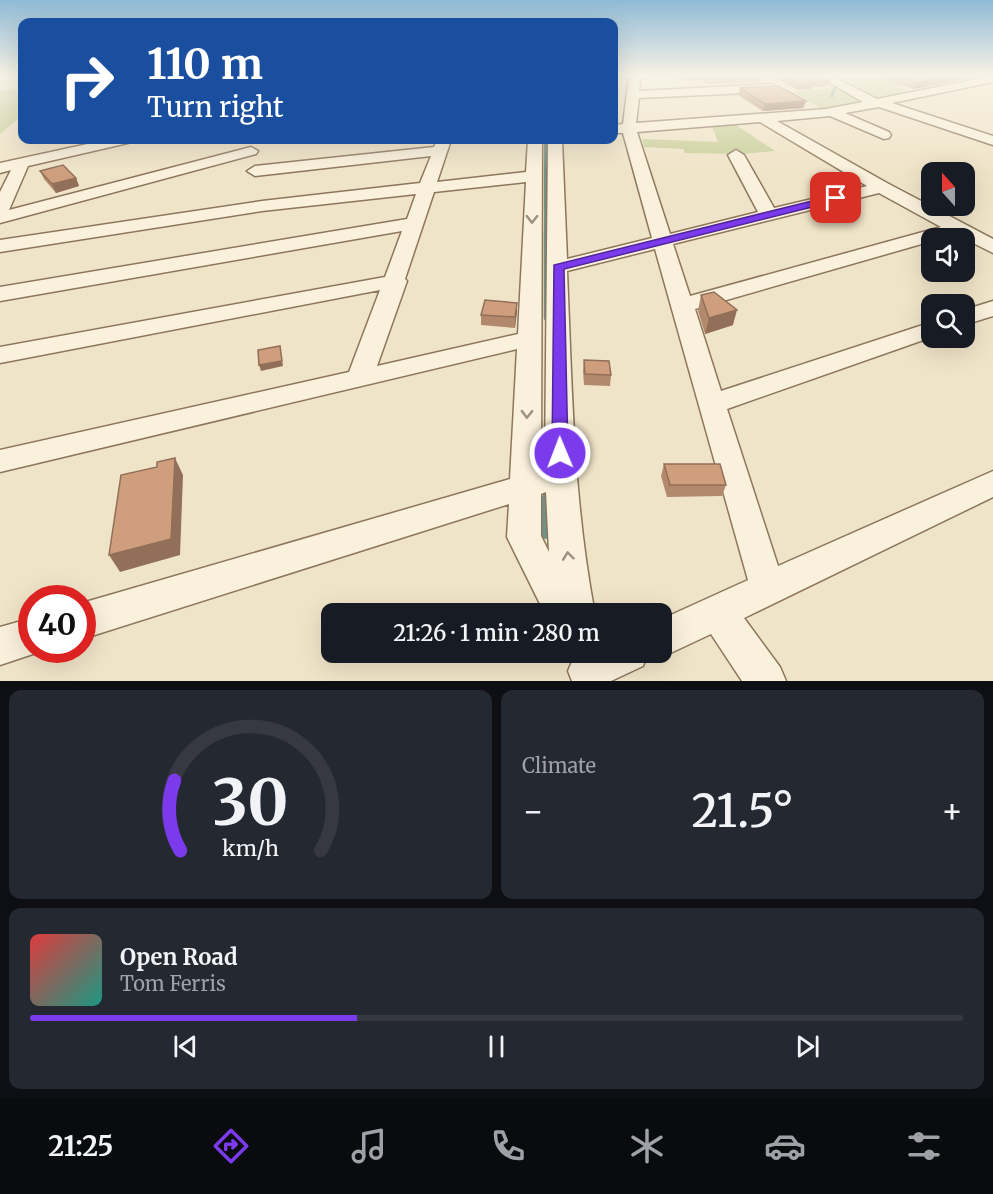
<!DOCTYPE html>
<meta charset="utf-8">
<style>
:root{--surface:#171b24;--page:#242831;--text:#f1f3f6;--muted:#9ea1a6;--line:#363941;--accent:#7c3aed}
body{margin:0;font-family:Merriweather,serif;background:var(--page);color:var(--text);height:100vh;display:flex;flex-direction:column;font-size:22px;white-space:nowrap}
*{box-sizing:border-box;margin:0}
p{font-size:20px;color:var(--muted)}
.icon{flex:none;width:33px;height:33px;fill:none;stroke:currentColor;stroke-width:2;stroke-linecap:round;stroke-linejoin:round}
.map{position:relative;height:681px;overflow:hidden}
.panel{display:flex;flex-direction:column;gap:9px;padding:9px;background:#0d0f14;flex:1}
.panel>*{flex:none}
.guide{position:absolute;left:18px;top:18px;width:600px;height:126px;border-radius:12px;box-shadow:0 6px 24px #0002;background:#1a4fa0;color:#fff;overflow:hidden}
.needle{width:39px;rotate:339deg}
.controls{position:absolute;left:921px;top:162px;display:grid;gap:12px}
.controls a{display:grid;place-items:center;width:54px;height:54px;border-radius:12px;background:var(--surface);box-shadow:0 6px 24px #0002;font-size:30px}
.speed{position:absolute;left:18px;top:585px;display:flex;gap:12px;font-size:30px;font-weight:700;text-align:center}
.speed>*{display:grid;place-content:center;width:78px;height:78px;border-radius:50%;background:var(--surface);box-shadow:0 6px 24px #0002;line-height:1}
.speed .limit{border:9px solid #d22;background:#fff;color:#111}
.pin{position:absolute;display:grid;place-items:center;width:51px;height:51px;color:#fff;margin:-26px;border-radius:12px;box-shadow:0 3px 9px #0006}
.me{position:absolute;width:66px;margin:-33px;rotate:359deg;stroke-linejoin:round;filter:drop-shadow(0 0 4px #0008)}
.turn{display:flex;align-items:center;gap:21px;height:126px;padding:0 30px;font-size:27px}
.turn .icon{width:78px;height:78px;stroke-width:2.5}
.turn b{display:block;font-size:42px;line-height:51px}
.big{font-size:45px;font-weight:600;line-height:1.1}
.panel .card{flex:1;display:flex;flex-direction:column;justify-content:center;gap:9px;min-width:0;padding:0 21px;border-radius:12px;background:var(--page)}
.panel .dial{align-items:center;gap:0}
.dial svg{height:156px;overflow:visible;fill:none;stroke:var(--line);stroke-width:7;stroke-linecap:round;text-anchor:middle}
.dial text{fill:var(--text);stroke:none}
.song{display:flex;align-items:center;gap:18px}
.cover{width:72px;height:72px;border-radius:9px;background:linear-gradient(135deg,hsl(0 70% 55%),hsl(170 70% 35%))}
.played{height:6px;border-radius:3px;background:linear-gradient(90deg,var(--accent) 35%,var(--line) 35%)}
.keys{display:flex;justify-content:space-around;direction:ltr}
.heat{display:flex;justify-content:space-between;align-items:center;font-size:33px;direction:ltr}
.panel .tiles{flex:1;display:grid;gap:9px;grid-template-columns:1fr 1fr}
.card:last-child{grid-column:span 2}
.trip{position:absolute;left:321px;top:603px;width:351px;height:60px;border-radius:12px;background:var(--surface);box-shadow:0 6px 24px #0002;font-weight:600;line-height:60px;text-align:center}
.tabs{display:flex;height:96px;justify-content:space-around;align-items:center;background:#090b0e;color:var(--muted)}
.tabs .icon{width:42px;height:42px}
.tabs .current{color:var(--accent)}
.tabs b{font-size:27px;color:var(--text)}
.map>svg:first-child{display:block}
.green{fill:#c9cf9b}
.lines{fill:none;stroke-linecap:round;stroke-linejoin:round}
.stream-far3{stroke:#6f938a;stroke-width:3}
.stream-far2{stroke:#6f938a;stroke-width:4}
.stream-far1{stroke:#6f938a;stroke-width:4.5}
.stream{stroke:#6f938a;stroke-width:8}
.minor-casing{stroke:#8d765c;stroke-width:3}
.minor{fill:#faf1dc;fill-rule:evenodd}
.wall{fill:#b2896c}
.shaded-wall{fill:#916f58}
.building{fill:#cf9f7d;stroke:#916f58;stroke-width:1.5}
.oneway{stroke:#9c907e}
.route{fill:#7c3aed;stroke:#51269a;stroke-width:1.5}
</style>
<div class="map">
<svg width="993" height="681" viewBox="0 0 993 681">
<rect width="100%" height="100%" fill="#f0e4c8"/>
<g class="green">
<path d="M829 76H876L902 82 897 87 911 92 822 109 793 92 847 86Z"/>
<path d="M22 89V115L0 134V91Z"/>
<path d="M736 125 775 151 743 154 685 153 683 149 644 147 642 139 718 142 712 127Z"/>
</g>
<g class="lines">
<g class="stream-far3">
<path d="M832 96 835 86"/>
<path d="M546 140V146"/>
</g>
<path class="stream-far2" d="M546 144V234"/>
<path class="stream-far1" d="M546 232V318"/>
<path class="stream" d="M545 535 546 498"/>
<g class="minor-casing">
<g id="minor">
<path d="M629 76H641L639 91 772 84 778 88 772 92 639 98 636 123 826 109 863 102 818 76H832L877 99 993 76V82L892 103 993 136V145L879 107 845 113 889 132 891 135 889 138 884 139 830 116 777 121 887 183 993 239V253L955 234 932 238V241L695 309 721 391 932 322V337L727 409 778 566 993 471V497L744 618 780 667 786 681H742L711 634 662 657 652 652H662V619L748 580 655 249 567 271C572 386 573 500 595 614H545L507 537 509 504 82 639V603L510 479 517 349 0 472V450L349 372 380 290 0 363V347L385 277 402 231 0 301V287L407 219 416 194 262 211 0 252V240L262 201 420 183 431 156 255 176 247 171 255 166 434 147 437 140H451L437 182 526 172 528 140H542L541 470 545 469 548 140H562L567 259 652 238 623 133H614V125L623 124ZM760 122 867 186 774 208 744 155 736 150 728 155 758 212 670 234 637 132ZM526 182 518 334 377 366 407 281 405 279 434 192ZM879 193 941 227 690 296 673 244ZM546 492 549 552 541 536V494Z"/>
<path d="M106 140H130L128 143 28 166 9 210 251 147 258 151 256 154 0 223V192L11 170 0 173V163Z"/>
<path d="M993 301V316L964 325V310Z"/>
<path d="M32 618V650H45L0 665V627Z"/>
<path d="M584 652H648L643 666 611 681H572L568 671 574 657Z"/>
</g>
</g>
<use href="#minor" class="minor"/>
</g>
<g class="wall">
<path d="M675 76H761L759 82 708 84 701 80 683 81Z"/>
<path d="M772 76H818L828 81 827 86 812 87 811 89 798 90Z"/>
<path d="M872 76H980L914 89Z"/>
<path d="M740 88 806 101 803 108 763 111 738 95Z"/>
<path d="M40 171 76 178 79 186 56 193 44 179Z"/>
<path d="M701 295 733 325 705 334 698 311Z"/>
<path d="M517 303 515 328 481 325V315Z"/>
<path d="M584 360 611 375 610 386 584 385 583 371Z"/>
<path d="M664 464 726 485 722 496 667 497 661 476Z"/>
</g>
<g class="shaded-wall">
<path d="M950 76H980L914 89 917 83Z"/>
<path d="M806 101 803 108 763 111 765 104Z"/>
<path d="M76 178 79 186 56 193 52 184Z"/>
<path d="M517 303V313L515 328V317Z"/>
<path d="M737 310 733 325 705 334 709 318Z"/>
<path d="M280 346 283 366 261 371 259 365Z"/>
<path d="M175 458 183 475 180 555 120 572 109 555Z"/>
</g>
<g class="building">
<path d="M705 76H760L761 77 709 79Z"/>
<path d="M783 76H818L828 81 810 82 813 84 800 85Z"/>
<path d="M895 76H950L917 83Z"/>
<path d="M778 86 806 101 765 104 740 88Z"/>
<path d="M63 165 76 178 52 184 40 171Z"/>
<path d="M714 292 737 310 709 318 701 295Z"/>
<path d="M485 300 517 303 515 317 481 315Z"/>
<path d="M280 346 282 361 259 365 258 350Z"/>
<path d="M584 360 609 361 611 375 585 374Z"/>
<path d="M175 458 171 539 109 555 121 475 157 467V462Z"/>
<path d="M664 464H720L726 485H670Z"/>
</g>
<defs><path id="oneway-chevron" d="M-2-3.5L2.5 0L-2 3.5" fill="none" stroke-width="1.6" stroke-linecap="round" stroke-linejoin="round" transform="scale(1.5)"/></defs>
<g class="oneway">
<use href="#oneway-chevron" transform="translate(532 219) rotate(91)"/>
<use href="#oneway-chevron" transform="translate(527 414) rotate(91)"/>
<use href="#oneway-chevron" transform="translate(568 556) rotate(-97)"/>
</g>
<linearGradient id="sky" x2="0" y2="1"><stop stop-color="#8fbad6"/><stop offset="0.44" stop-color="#f8f3e6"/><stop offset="1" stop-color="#f8f3e6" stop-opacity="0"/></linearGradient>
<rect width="993" height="172" fill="url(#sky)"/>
<path class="route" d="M836 195 841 198 840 200 564 269 568 453 566 457 560 459 554 457 552 453 554 265Z"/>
</svg>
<div class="controls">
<a><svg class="needle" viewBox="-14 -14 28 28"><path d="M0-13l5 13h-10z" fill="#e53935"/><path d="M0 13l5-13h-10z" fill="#9ea1a6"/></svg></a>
<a><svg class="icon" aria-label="sound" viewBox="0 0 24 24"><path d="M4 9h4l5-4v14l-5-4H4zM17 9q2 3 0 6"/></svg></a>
<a><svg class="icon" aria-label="search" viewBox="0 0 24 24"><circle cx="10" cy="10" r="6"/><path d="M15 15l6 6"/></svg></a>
</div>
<div class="speed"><div class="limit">40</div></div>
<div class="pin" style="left:836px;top:198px;background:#d93025"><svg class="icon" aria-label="arrive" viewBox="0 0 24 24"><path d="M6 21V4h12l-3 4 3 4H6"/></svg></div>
<svg class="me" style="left:560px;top:453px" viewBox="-20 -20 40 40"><circle r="17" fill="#7c3aed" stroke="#fff" stroke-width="3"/><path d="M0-11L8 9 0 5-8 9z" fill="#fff"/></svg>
<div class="trip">21:26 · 1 min · 280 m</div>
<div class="guide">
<div class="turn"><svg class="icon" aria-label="right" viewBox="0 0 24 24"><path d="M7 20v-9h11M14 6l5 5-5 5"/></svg><div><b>110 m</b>Turn right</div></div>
</div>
</div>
<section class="panel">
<div class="tiles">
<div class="card dial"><svg viewBox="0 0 100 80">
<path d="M14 69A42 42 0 1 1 86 69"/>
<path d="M14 69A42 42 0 0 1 11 33" stroke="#7c3aed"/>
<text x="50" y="56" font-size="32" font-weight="700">30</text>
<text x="50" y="72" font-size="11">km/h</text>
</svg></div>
<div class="card"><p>Climate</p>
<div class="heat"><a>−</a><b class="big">21.5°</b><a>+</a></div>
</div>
<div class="card">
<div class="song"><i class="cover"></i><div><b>Open Road</b><p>Tom Ferris</p></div></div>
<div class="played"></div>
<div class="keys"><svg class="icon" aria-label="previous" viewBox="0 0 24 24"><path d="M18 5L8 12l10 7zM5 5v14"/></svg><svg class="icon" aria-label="pause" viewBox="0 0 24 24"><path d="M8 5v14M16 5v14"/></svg><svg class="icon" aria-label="next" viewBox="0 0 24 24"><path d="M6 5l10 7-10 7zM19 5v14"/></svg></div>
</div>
</div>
</section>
<nav class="tabs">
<b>21:25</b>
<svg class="icon current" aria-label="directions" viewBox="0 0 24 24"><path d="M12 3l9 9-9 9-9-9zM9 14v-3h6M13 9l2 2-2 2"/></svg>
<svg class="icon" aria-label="music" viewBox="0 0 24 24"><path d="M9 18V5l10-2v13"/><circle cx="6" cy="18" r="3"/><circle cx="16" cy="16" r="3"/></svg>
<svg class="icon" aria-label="phone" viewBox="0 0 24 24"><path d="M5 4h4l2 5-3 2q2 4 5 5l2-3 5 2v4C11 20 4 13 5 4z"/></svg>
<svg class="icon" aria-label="climate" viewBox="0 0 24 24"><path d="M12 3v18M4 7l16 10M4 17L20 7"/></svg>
<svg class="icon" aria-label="car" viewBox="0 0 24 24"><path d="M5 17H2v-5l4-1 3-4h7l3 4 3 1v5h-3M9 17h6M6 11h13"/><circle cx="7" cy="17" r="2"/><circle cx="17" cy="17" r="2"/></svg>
<svg class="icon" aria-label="filters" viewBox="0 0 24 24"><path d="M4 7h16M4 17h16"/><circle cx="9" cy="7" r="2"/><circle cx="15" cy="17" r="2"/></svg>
</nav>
